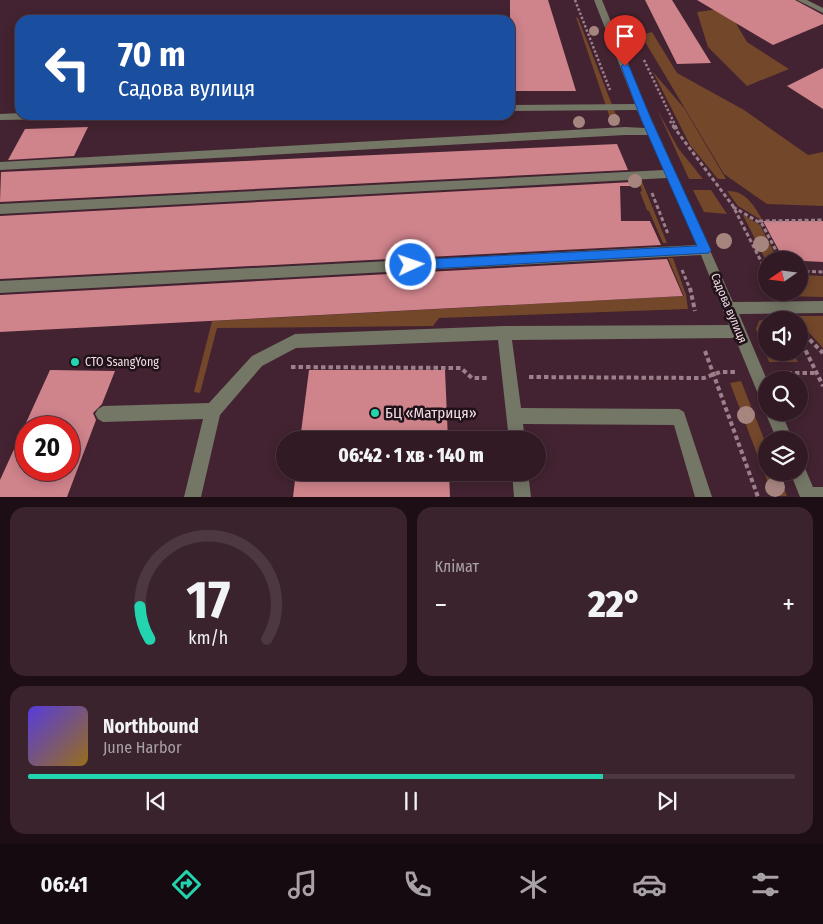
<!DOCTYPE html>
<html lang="uk">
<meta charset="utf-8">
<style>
:root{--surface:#321a25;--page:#3a232d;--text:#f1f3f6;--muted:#a8a1a7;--line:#4d3842;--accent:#22d5af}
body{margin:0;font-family:"Fira Sans Condensed",sans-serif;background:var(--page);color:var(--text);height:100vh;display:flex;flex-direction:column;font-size:19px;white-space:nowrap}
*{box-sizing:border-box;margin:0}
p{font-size:16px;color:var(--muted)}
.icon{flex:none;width:28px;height:28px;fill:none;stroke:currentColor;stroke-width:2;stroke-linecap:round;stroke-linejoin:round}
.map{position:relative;height:497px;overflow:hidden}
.details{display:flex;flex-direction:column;gap:10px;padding:10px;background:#1c0e14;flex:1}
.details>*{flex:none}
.top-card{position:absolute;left:15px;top:15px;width:500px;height:105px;border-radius:15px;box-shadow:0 2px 12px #0003,0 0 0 1px var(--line);background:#1a4fa0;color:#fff;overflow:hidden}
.needle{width:32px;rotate:256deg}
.fabs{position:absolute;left:758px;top:251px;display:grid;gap:10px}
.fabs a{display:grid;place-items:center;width:50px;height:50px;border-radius:50%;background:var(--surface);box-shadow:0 2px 12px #0003,0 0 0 1px var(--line);font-size:25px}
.speed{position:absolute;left:15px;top:416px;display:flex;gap:10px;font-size:25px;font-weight:700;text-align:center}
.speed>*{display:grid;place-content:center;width:65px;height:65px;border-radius:50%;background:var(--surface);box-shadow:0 2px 12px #0003,0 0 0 1px var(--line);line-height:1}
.speed .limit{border:8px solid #d22;background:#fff;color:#111}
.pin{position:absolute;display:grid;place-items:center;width:42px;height:42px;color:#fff;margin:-51px -21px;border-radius:50% 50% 50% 0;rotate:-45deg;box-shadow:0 0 5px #0007}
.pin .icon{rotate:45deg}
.me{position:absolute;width:55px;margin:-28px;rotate:87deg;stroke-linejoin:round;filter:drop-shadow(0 0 4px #0008)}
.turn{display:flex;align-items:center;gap:18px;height:105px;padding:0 20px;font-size:22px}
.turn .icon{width:65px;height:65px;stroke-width:2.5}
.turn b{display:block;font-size:35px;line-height:42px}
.big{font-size:38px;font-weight:800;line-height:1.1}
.details .tile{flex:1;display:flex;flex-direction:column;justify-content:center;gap:8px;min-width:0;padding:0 18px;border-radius:15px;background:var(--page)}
.details .dial{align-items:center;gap:0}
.dial svg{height:130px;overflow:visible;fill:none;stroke:var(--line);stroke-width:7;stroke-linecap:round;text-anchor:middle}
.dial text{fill:var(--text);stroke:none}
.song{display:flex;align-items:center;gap:15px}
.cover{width:60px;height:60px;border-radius:8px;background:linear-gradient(135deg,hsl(250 70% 55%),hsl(40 70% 35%))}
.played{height:5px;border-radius:2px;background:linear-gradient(90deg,var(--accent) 75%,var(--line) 75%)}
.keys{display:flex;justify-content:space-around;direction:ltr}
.heat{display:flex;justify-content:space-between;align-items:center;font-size:28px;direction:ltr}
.details .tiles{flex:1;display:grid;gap:10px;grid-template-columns:1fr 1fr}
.tile:last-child{grid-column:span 2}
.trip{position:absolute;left:276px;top:431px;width:270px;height:50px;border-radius:25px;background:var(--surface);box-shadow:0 2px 12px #0003,0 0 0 1px var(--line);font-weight:800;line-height:50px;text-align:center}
.tabs{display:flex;height:80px;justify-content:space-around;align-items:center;background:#140a0f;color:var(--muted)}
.tabs .icon{width:35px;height:35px}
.tabs .on{color:var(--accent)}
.tabs b{font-size:22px;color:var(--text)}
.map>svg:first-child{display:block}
.green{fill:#73472a}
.building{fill:#cf838b;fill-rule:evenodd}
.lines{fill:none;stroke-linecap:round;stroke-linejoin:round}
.path-far2{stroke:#9b808b;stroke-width:2.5;stroke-dasharray:2.5 2;stroke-linecap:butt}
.path-far1{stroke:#9b808b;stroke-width:3;stroke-dasharray:4 2.5;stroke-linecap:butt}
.path{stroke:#9b808b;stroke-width:4;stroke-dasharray:4.5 3;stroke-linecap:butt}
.minor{fill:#747666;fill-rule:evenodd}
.tree{fill:#a7857f}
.route{fill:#1a73e8;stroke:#114b97}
.poi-dot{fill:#22d5af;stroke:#201218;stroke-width:2}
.labels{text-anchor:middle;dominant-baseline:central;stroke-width:5;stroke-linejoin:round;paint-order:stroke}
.street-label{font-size:12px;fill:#f3dde5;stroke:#201218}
.poi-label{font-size:12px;fill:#f3dde5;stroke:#201218;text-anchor:start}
.near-poi-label{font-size:15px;fill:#f3dde5;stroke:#201218;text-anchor:start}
</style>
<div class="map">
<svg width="823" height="497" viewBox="0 0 823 497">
<rect width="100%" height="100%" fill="#432331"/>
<g class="green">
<path d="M727 8 747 42 789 69 747 86 708 47 697 12Z"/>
<path d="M576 17 578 18 620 125H614L611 121Z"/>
<path d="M652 32 677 73 744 110 808 155 823 152V206L767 204 724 174 641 35Z"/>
<path d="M653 72 684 108 726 179H718L690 145Z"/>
<path d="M657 109 678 148 703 179H689Z"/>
<path d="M638 179H641L667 243H663L649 211 647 210 640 192 642 191Z"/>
<path d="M693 190H711L727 214 704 212Z"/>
<path d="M727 191C746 190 755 207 763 221L738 206Z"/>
<path d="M743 215 760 225 778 260 766 261Z"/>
<path d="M668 258H673L686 295 688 309 439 318 433 326 217 328 200 393 194 392 212 321 684 296Z"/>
<path d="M799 275 823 276V297L783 296 782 293 799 292Z"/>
<path d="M794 316H823V348Z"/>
<path d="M765 319 778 320H766V352L793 353 798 362H769L756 329 759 321Z"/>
<path d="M741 381 766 444V472L778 473 787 496H773L730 383Z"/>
</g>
<g class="building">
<path d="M510 0H548L576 91H510Z"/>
<path d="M645 0H672L711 63 677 64Z"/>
<path d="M697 0H795L823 15V24L773 45Z"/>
<path d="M823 68V109L787 86Z"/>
<path d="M88 127 74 156 8 160 25 129Z"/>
<path d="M617 144 628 170 0 202 1 172Z"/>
<path d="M633 182 635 186H620L621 221H650L661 245 0 279V216Z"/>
<path d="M763 221H823V262L784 260Z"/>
<path d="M667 259 683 296 0 332V295Z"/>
<path d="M50 370 115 371 102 404 93 413 96 420 67 497H0V480ZM26 428H69V470H26Z"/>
<path d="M309 370H445L448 440H300Z"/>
<path d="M296 472H449L450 497H293Z"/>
</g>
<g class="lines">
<g class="path-far2">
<path d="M575 0 610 90"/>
<path d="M644 60 676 127"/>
<path d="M670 121 674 127"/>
</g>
<g class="path-far1">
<path d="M673 126 733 206 766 271"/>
<path d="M675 126 677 129"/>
<path d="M652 193 668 234"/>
<path d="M733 207 762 224 781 260"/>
<path d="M759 221 823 220"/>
<path d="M682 270 690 289"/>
<path d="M799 271 823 272"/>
</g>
<g class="path">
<path d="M690 288 695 311"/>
<path d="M799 329 823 353"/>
<path d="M799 337 823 386"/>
<path d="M705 351 758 497"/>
<path d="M291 367 461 368 472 378H488"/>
<path d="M780 373H817"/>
<path d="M529 377 704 378 720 372H735"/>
</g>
<g class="minor">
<path d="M594 0H602L646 107 733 302 823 301V313L739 314 767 380 766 404 761 401 735 338 512 340 521 408 679 409 684 412 712 497H695L674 425 523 424 525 440H509L498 340 296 348 262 366 220 415 201 497H184L203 419 103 422 98 419 95 414 98 409 103 406 209 403 252 356 295 334 504 326 729 325 701 255 0 293V281L697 245 667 178 0 214V204L664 170 649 135H625L0 170V162L625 127 645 128 637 110 510 111V105L635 104Z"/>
<path d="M797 0H807L823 8V13Z"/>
<path d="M20 113V115H123L118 118 0 120V114Z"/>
<path d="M766 410V412H781L793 440H777L765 412Z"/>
<path d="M799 464 804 466 813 487H823V497H800L790 472H799Z"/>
<path d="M512 472H528L531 497H514Z"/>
</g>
</g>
<g class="tree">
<circle cx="594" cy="31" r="5"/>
<circle cx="614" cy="120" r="6"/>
<circle cx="579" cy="122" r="6"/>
<circle cx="635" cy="181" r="7"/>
<circle cx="724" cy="241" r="8"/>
<circle cx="761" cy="244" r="8"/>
<circle cx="746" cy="415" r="9"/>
<circle cx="775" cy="487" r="10"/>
</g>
<path class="route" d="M625 64 629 66 651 119 711 250 709 253 411 270 407 269 406 265 407 262 411 260 697 246 641 119 621 66Z"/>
<g class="poi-dot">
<circle cx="75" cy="362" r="5"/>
<circle cx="375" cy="413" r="5"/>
</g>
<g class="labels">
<g class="street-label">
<text transform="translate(729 308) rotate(67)">Садова вулиця</text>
</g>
<g class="poi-label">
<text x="85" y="362">СТО SsangYong</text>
</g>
<g class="near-poi-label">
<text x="385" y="413">БЦ «Матриця»</text>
</g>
</g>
</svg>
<div class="fabs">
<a><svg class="needle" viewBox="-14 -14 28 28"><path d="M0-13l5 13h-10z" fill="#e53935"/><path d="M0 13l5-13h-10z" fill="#a8a1a7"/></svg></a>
<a><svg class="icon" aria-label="sound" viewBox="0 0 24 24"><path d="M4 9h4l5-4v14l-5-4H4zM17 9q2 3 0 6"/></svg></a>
<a><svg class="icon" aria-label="search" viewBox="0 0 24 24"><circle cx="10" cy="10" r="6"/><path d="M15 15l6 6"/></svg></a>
<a><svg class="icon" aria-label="layers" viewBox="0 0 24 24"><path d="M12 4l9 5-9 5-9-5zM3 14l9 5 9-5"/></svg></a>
</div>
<div class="speed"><div class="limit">20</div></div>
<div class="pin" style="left:625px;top:66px;background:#d93025"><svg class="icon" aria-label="arrive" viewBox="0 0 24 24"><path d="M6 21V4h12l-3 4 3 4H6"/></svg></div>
<svg class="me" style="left:411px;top:265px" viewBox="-20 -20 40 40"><circle r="17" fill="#1a73e8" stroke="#fff" stroke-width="3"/><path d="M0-11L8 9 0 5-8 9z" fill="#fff"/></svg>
<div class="trip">06:42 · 1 хв · 140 m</div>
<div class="top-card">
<div class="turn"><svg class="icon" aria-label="left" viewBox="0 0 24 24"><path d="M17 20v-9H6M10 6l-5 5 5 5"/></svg><div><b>70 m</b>Садова вулиця</div></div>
</div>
</div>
<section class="details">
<div class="tiles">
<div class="tile dial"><svg viewBox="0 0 100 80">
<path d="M14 69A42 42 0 1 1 86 69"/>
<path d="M14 69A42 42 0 0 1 8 49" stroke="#22d5af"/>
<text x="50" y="56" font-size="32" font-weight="700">17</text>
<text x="50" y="72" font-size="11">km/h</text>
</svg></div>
<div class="tile"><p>Клімат</p>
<div class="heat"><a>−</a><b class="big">22°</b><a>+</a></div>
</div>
<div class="tile">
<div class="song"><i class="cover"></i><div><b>Northbound</b><p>June Harbor</p></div></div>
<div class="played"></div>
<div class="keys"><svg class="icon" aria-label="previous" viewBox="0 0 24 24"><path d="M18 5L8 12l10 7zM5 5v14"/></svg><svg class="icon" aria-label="pause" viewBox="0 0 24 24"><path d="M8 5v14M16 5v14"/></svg><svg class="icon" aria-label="next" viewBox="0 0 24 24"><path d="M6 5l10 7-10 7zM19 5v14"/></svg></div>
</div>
</div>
</section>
<nav class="tabs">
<b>06:41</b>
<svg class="icon on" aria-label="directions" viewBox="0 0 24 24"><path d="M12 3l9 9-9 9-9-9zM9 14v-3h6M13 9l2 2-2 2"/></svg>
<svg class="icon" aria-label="music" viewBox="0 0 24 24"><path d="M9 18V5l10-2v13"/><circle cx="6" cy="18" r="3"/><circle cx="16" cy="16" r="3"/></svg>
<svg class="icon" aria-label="phone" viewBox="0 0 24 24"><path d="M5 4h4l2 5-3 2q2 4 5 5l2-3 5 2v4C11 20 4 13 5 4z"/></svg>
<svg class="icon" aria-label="climate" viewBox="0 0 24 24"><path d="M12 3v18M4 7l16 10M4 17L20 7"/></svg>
<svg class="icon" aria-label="car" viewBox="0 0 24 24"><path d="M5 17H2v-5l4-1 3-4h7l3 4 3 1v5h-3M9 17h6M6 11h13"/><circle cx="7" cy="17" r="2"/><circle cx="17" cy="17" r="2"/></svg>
<svg class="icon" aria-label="filters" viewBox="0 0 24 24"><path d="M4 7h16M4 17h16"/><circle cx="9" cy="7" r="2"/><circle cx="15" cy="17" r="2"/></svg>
</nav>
